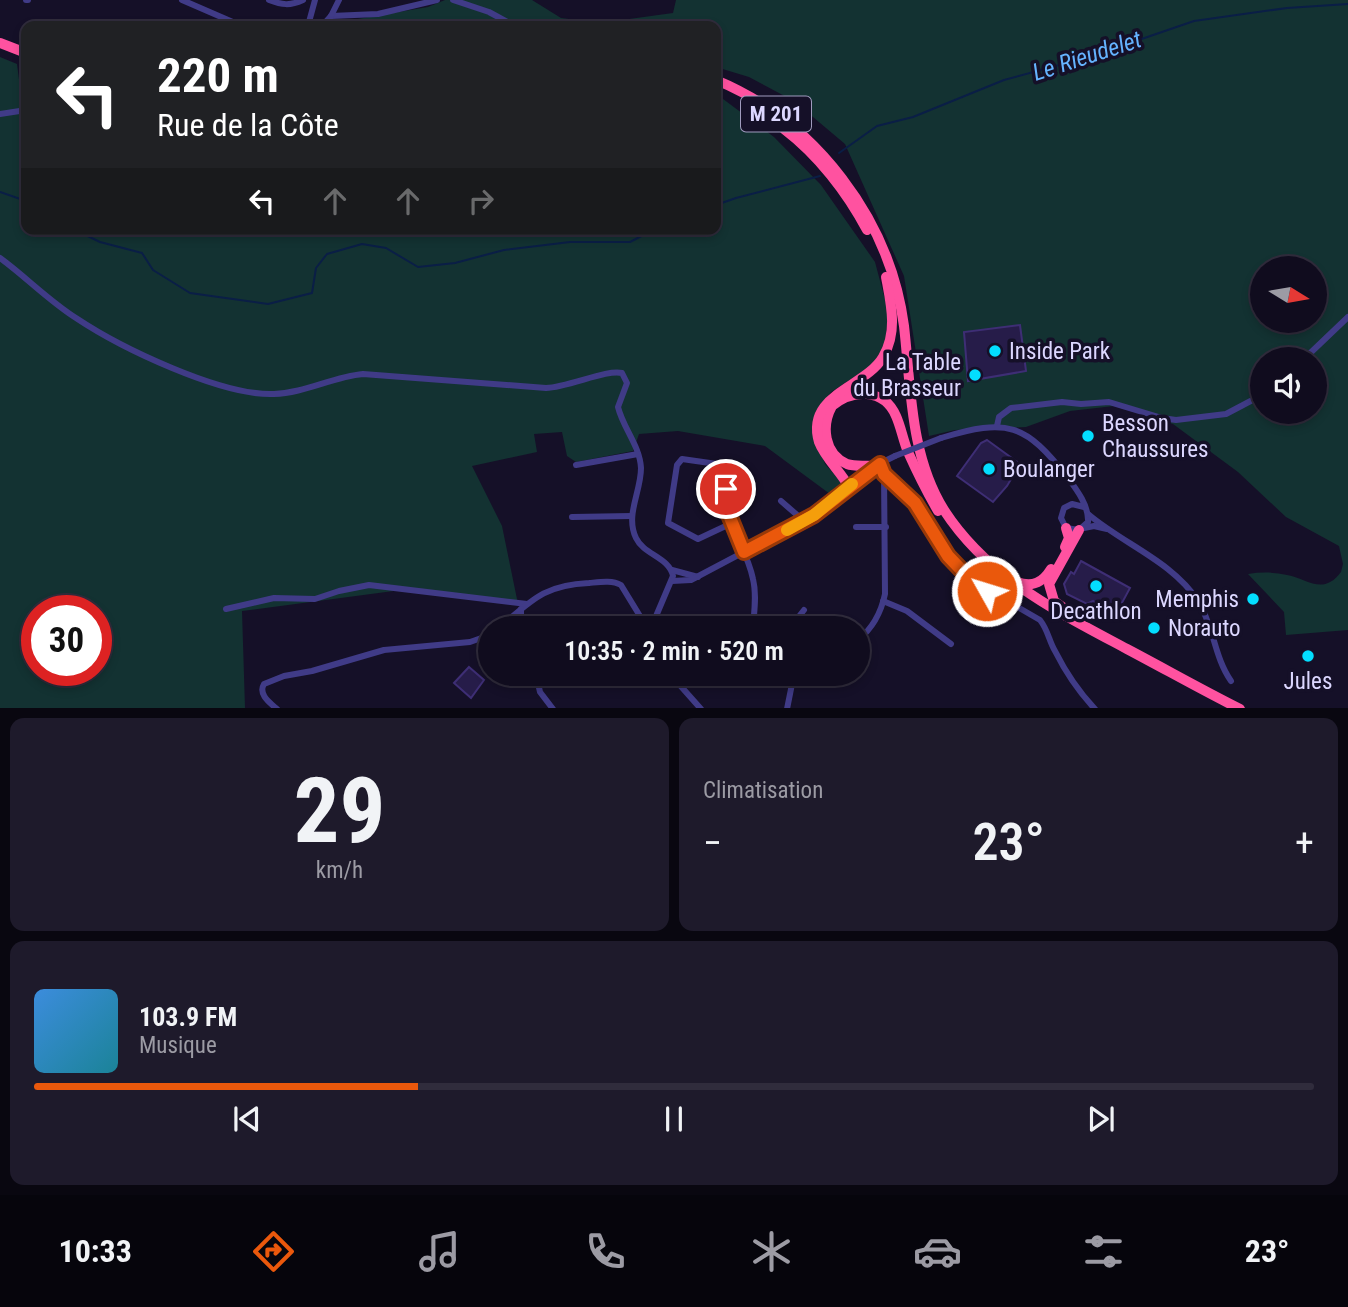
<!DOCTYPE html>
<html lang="fr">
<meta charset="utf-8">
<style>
:root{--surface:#100c1e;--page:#1e1a2b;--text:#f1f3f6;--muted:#9c9ba4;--line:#302c3c;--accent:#ea580c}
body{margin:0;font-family:"Roboto Condensed",sans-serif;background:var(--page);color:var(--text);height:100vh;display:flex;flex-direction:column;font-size:26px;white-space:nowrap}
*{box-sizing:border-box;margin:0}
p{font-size:23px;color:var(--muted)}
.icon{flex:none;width:38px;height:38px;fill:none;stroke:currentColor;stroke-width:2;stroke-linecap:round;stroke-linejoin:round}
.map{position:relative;height:708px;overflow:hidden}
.sheet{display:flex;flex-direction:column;gap:10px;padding:10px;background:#090710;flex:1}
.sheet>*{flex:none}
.banner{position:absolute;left:21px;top:21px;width:700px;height:214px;border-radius:14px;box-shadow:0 4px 10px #0003,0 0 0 2px var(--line);background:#202124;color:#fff;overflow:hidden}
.needle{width:46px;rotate:101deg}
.fabs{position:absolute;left:1250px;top:256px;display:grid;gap:14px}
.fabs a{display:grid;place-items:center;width:77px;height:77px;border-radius:50%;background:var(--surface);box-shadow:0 4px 10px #0003,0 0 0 2px var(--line);font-size:35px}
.speed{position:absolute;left:21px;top:595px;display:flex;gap:14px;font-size:35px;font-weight:700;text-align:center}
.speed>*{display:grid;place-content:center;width:91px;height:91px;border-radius:50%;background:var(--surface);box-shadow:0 4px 10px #0003,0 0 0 2px var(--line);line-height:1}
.speed .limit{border:10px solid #d22;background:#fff;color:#111}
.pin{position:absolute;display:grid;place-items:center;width:60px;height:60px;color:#fff;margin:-30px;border:4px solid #fff;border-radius:50%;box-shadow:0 2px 7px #0007}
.me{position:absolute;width:77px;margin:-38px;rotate:309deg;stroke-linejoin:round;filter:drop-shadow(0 0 5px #0008)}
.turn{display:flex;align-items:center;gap:24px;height:147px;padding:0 21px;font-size:32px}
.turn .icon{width:91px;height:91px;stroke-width:2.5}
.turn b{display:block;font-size:49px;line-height:60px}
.lanes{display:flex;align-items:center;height:66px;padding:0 21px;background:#0003;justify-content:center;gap:35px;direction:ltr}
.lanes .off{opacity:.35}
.big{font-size:52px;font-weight:600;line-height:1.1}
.sheet .widget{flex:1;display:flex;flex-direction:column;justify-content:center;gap:10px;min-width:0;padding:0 24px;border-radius:14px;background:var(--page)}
.sheet .dial{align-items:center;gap:0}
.dial b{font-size:91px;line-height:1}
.song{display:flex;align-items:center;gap:21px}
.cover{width:84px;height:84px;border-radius:10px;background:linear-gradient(135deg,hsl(210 70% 55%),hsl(190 70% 35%))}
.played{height:7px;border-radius:4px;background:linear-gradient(90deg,var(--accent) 30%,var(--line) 30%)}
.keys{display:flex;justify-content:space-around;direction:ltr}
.heat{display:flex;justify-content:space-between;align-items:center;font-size:38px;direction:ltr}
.sheet .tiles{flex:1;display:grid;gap:10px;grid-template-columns:1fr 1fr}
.widget:last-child{grid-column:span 2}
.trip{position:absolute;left:478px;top:616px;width:392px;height:70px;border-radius:35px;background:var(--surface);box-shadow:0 4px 10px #0003,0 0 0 2px var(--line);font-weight:600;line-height:70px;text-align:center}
.dock{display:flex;height:112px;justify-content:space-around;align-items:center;background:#06050c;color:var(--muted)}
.dock .icon{width:49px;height:49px}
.dock .selected{color:var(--accent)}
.dock b{font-size:32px;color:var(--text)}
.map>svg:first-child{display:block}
.green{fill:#133232;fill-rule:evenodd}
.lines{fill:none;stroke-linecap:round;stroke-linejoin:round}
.stream{stroke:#0a1e46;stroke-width:2}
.building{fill:#261c49;stroke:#3e2e75;stroke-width:2}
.minor{stroke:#403b87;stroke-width:6}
.highway{stroke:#ff52a0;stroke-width:10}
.minor-bridge{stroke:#403b87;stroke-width:6}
.route-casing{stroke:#983908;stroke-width:18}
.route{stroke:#ea580c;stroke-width:12}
.slow{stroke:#f59e0b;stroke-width:12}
.poi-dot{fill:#03deff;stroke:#151028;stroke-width:2.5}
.labels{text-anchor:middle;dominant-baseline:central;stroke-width:7;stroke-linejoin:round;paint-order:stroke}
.shield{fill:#151028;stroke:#a09bbe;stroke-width:2}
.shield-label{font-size:21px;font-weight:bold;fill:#dcd7ff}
.poi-label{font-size:23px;fill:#dcd7ff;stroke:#151028;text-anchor:start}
.water-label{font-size:24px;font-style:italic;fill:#65b3ff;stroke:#151028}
</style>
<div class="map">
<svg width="1348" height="709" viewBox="0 0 1348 709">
<rect width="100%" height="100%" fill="#151028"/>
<g class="green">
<path d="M445 0H532L561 18 600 23 673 13 676 0H1348V630L1286 635 1284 612 1248 574C1261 572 1274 572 1287 575 1308 579 1323 596 1341 572L1343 564 1339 546 1286 517 1238 472 1173 424 1114 406 1070 411 1026 427 955 430 929 436 904 276 845 144 794 101 749 77 716 67V26H331L334 23 428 7ZM1262 268H1314V320H1262ZM1262 359H1314V411H1262Z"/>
<path d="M0 57 17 64 23 110 26 111V229H716V95L719 96 774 137 821 185 875 262 888 311 885 345 871 366 831 392 816 413 814 436 825 464 843 484 830 494 765 446 678 431 639 434 633 451 576 462 567 456 562 432 534 434 537 452 472 466 502 526 518 604 401 590 242 611 245 708H0ZM37 611H96V670H37Z"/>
</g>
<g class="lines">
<g class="stream">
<path d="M839 153 877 126 913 117 1004 80 1092 56 1194 21 1287 8 1348 4"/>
<path d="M0 192 26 201"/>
<path d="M716 205 736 198 820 176"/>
<path d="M73 229 100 242 142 253 153 270 190 293 268 304 312 293 316 268 327 254 362 244 386 248 418 267 455 263 504 250 570 242H630L655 229"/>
</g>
</g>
<g class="building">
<path d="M1020 325 1026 371 968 381 964 332Z"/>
<path d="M987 440 1020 464 1007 486 993 502 957 476 981 443Z"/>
<path d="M1081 561 1130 588 1116 614 1093 601 1087 604 1067 594 1064 584 1071 572 1074 574Z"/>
<path d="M469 667 484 680 471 698 454 683Z"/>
</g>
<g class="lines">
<g class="minor">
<path d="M26 0H28"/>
<path d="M182 0 242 26"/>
<path d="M269 0C282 5 290 6 303 0"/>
<path d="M453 0 489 12 515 26"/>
<path d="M331 16 378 14 437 0"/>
<path d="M304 26 309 22 315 0"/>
<path d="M322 26 331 16 339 0"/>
<path d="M0 114 26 110"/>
<path d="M0 258C26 277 49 301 76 318 121 348 221 396 274 394 305 393 332 377 363 374L546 388C569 387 607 369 622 373L627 383 618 407C623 428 640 446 641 468 641 492 625 515 636 538 644 555 669 557 673 576L651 628"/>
<path d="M1304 359 1348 317"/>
<path d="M997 426 999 417 1011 408 1062 402 1081 404 1109 402 1162 418 1176 420 1226 414 1262 395"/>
<path d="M941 438C1008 418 1025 423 1068 478 1077 490 1089 506 1088 522L1079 530 1066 528 1061 518 1064 508 1072 504 1084 507"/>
<path d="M576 465 638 454"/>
<path d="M884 474 915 503 948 556 969 579 1040 620C1048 630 1049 641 1055 651 1065 671 1079 692 1095 709"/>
<path d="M781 501 804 521"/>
<path d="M1088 514C1123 544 1172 561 1198 601 1214 626 1214 657 1231 681"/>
<path d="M572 517 632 516"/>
<path d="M732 523 698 539 668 523 677 465 682 459 724 465 734 472C714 516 744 537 753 579 757 595 754 612 753 628"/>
<path d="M856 527H886"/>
<path d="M1084 528 1094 526 1107 529"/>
<path d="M672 570 698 577"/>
<path d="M672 581 691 580 814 515 875 466 895 456"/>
<path d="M883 601 907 611 951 644"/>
<path d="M226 609 274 598 315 599 339 591 369 585 527 604"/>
<path d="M499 628C532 600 544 585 589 583 600 582 612 580 621 585L643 621 652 623"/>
<path d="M521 628V609"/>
<path d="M704 628 732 625 754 617"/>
<path d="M784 628 793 624 804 610"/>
<path d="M858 640C873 628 881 613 885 594L884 472"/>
<path d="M536 674 540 692 553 709"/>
<path d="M670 674 701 709"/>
<path d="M780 674 792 684"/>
<path d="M277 709C269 702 258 694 264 684L284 676 312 671 384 650 470 642 490 635"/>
<path d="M787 709 792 684 805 674"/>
</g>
<g class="highway">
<path d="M0 43 26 53"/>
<path d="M716 80C815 121 890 219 904 326 911 387 910 456 944 510 988 578 1058 612 1127 649 1165 669 1202 690 1240 709"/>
<path d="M784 129C818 155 847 192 867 230"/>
<path d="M875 466C866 465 855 467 847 464 824 454 821 426 832 406 852 389 884 388 896 416 901 427 903 440 908 452 917 472 927 492 938 511"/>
<path d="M849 487C841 472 825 458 819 442 805 394 865 388 883 357 898 332 891 304 886 277"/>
<path d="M1065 547 1069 538 1066 528"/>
<path d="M1017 582C1033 588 1043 582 1051 569"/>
<path d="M1064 608 1054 601 1049 584 1079 530"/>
</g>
<path class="minor-bridge" d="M895 456 941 438"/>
</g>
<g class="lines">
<g class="route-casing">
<path id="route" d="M726 489 725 505 744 552 814 515 880 464 884 474 915 503 948 556 970 579 987 591"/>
</g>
<use href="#route" class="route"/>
<path class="slow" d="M787 530 814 515 852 484"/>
</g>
<g class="poi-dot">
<circle cx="995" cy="351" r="7"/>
<circle cx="975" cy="375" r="7"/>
<circle cx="1088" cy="436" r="7"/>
<circle cx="989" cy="469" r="7"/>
<circle cx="1096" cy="586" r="7"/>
<circle cx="1253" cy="599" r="7"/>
<circle cx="1154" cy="628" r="7"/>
<circle cx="1308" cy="656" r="7"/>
</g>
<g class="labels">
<rect class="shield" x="741" y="96.5" width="70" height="35" rx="5"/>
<g class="shield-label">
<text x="776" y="114">M 201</text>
</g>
<g class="poi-label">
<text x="1009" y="351">Inside Park</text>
<text x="961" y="362" text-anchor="end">La Table<tspan x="961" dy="26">du Brasseur</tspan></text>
<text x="1102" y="423">Besson<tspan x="1102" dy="26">Chaussures</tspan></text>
<text x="1003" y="469">Boulanger</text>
<text x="1239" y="599" text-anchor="end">Memphis</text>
<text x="1096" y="611" text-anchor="middle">Decathlon</text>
<text x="1168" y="628">Norauto</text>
<text x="1308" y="681" text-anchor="middle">Jules</text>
</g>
<g class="water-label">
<text transform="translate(1087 56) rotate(-18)">Le Rieudelet</text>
</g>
</g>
</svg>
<div class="fabs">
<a><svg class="needle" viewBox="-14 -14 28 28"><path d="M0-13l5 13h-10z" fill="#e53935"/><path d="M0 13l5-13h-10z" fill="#9c9ba4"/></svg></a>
<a><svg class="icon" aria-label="sound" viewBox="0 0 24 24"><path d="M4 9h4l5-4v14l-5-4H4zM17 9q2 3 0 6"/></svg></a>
</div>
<div class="speed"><div class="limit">30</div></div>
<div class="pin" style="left:726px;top:489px;background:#d93025"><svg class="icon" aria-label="arrive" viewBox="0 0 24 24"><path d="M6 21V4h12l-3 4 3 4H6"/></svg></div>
<svg class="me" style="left:987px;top:591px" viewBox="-20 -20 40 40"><circle r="17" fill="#ea580c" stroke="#fff" stroke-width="3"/><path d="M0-11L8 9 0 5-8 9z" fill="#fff"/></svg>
<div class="trip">10:35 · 2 min · 520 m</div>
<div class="banner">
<div class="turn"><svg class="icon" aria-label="left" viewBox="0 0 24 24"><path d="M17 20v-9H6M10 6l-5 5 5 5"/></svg><div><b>220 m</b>Rue de la Côte</div></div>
<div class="lanes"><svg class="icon" aria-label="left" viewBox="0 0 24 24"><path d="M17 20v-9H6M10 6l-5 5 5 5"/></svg><svg class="icon off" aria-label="ahead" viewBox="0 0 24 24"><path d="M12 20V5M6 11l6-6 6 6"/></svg><svg class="icon off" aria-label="ahead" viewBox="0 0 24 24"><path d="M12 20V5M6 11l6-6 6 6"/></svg><svg class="icon off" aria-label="right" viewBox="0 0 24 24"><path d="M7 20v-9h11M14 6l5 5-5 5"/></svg></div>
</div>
</div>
<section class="sheet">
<div class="tiles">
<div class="widget dial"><b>29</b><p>km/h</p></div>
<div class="widget"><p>Climatisation</p>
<div class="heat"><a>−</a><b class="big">23°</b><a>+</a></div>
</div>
<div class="widget">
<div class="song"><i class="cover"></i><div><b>103.9 FM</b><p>Musique</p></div></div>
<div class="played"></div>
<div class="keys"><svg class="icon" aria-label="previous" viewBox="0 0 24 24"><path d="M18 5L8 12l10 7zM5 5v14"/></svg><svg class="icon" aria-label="pause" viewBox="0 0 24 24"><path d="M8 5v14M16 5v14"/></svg><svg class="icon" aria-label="next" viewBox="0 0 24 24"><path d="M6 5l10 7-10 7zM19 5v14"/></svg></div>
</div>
</div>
</section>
<nav class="dock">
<b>10:33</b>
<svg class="icon selected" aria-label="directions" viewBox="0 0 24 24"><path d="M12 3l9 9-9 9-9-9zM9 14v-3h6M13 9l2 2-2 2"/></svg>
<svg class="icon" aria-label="music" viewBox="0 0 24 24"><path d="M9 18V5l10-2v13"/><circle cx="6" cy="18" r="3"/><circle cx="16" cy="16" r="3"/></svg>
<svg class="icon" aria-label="phone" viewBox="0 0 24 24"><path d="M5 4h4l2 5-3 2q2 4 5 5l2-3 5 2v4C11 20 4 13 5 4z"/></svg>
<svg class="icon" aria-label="climate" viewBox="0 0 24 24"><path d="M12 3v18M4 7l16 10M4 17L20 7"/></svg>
<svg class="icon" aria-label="car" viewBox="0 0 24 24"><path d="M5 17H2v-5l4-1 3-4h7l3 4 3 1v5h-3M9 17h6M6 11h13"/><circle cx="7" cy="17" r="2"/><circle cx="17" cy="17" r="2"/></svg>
<svg class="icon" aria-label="filters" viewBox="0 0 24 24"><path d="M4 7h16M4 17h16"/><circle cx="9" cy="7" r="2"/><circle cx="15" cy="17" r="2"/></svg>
<b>23°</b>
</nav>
